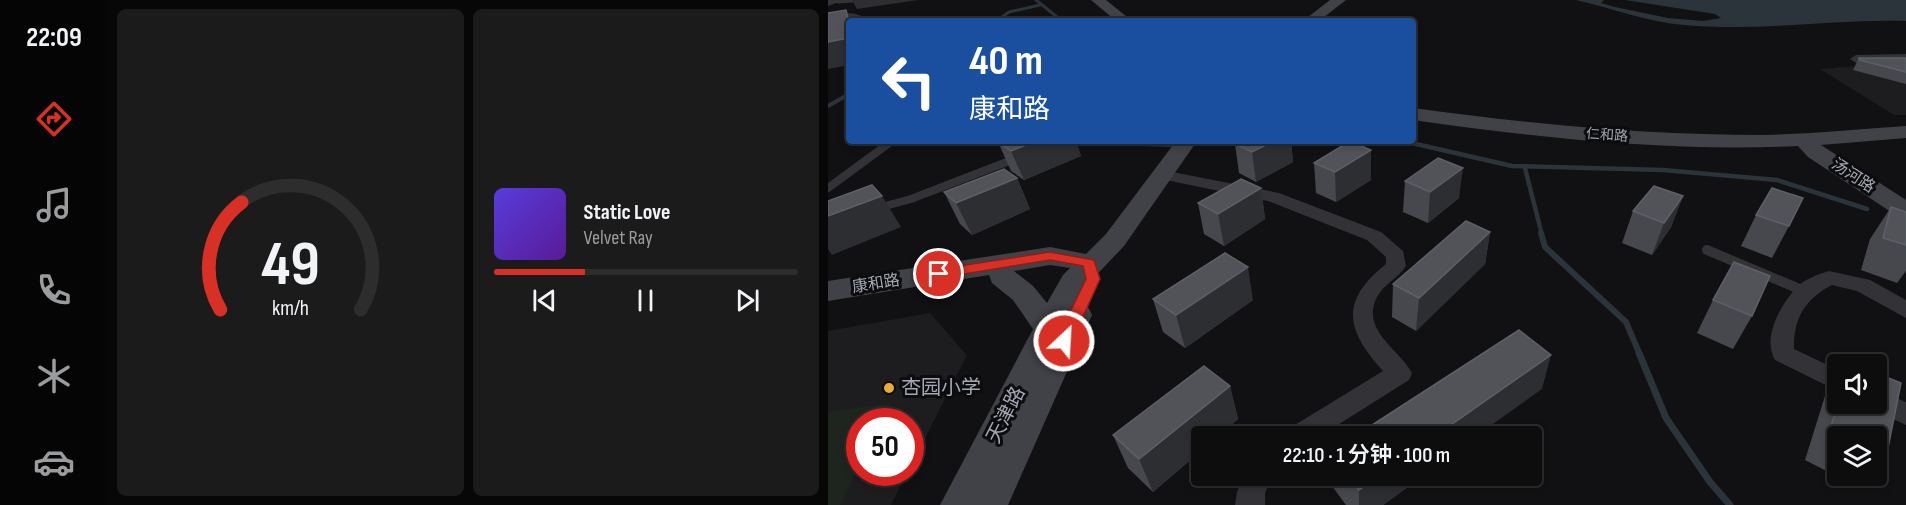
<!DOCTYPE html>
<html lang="zh">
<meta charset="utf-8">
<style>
:root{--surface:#0d0d0e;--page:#1b1b1c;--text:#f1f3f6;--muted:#9a9c9e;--line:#2d2d2e;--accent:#d93025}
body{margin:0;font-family:"Sofia Sans Condensed","Noto Sans SC",sans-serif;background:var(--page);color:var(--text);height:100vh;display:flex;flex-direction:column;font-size:22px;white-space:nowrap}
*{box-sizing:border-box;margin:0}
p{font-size:20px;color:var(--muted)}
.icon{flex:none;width:33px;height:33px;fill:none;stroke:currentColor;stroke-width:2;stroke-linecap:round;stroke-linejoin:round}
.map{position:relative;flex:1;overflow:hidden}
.side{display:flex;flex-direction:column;gap:9px;padding:9px;background:#070708;width:720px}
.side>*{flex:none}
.top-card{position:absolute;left:18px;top:18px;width:570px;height:126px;border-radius:6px;box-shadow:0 3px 9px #0003,0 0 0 2px var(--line);background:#1a4fa0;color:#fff;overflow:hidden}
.tools{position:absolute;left:999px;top:354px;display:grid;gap:12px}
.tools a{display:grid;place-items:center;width:60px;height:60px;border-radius:6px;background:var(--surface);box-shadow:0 3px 9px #0003,0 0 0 2px var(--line);font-size:30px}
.speed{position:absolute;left:18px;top:408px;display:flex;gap:12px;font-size:30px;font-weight:700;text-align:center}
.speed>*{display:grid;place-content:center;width:78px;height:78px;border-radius:50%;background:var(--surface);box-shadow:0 3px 9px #0003,0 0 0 2px var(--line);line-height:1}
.speed .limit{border:9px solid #d22;background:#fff;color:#111}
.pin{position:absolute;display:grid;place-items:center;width:51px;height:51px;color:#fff;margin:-26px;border:3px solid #fff;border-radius:50%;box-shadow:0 2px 6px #0007}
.me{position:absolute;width:66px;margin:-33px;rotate:25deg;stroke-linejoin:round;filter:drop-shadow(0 0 4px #0008)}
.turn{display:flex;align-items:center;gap:21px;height:126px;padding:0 24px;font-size:27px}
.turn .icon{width:78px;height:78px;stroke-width:2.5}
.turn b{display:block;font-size:42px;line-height:51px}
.side .widget{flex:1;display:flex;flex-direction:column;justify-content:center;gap:9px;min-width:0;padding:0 21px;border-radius:9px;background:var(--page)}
.side .dial{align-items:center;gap:0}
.dial svg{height:156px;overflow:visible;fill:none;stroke:var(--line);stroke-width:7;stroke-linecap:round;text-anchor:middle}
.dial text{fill:var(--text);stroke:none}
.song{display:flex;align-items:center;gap:18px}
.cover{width:72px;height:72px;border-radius:9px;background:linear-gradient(135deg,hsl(250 70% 55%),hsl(270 70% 35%))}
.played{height:6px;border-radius:3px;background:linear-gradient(90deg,var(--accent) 30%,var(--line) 30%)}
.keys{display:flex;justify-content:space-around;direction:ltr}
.side .tiles{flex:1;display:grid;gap:9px;grid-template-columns:repeat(2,1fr)}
.trip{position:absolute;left:363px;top:426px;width:351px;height:60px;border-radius:6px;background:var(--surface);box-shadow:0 3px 9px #0003,0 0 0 2px var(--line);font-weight:600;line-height:60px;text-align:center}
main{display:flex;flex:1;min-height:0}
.tab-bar{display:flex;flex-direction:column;width:108px;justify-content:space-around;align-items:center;background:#050506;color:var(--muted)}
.tab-bar .icon{width:42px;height:42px}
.tab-bar .selected{color:var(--accent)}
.tab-bar b{font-size:27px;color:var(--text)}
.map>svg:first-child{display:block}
.built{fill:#1d1d20}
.green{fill:#1e251f}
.water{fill:#2b343b}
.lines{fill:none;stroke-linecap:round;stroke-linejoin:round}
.stream-far4{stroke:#2b343b;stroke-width:3}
.stream-far3{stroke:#2b343b;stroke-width:4}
.stream-far2{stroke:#2b343b;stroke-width:4.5}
.stream-far1{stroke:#2b343b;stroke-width:6}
.stream{stroke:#2b343b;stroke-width:7}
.lane-far2{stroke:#333337;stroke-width:5}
.lane-far1{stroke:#333337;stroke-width:8}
.lane{stroke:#333337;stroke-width:10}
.street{fill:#333337;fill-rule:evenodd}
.secondary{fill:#414247;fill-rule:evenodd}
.wall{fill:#47484e}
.shaded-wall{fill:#2d2e32}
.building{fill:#515359;stroke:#5e6067;stroke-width:1.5}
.route{fill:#d93025;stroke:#8d1f18;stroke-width:1.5}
.poi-dot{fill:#e8ad34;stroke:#0c0c0e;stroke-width:2}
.labels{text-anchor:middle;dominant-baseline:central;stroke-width:6;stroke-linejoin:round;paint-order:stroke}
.far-street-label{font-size:14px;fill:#a3a8b3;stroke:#0c0c0e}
.street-label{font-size:16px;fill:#a3a8b3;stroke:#0c0c0e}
.near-poi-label{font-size:20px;fill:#a3a8b3;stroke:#0c0c0e;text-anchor:start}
.near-street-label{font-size:20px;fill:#a3a8b3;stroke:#0c0c0e}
</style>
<main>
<nav class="tab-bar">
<b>22:09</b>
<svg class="icon selected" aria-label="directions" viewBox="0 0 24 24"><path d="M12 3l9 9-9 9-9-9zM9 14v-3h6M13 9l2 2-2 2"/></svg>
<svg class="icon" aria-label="music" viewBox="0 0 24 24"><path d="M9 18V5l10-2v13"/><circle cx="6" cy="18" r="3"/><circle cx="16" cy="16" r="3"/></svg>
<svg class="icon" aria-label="phone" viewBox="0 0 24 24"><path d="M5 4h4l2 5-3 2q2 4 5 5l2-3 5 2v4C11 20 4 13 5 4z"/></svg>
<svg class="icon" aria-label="climate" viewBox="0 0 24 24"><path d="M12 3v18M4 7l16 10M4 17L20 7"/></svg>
<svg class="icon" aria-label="car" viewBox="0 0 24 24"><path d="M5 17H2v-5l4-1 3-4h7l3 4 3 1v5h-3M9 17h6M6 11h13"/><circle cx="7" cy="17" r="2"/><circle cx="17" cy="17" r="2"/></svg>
</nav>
<section class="side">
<div class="tiles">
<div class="widget dial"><svg viewBox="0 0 100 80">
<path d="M14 69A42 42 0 1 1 86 69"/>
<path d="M14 69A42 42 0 0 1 25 14" stroke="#d93025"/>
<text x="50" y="56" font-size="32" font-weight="700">49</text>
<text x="50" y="72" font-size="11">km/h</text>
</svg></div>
<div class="widget">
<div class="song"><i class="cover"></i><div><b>Static Love</b><p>Velvet Ray</p></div></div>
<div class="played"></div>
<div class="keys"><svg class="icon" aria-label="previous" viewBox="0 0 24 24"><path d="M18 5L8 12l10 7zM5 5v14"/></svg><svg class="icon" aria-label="pause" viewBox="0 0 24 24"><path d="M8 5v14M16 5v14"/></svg><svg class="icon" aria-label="next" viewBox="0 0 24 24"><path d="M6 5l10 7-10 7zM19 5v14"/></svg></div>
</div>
</div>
</section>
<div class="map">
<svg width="1078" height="505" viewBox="0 0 1078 505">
<rect width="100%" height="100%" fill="#111113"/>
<g class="built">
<path d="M1078 62V115H1066L992 69Z"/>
<path d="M102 313 139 355 83 466 82 422H32V472L79 473 63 505H0V331Z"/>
</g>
<path class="green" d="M63 403 54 421 32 422 31 466 12 505H0V412Z"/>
<path class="water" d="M748 0H776L773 3 787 7 840 18 875 21 893 18 887 14 797 0H1078V21C1004 19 930 32 856 25 820 22 783 8 748 0Z"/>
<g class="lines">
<g class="stream-far4">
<path d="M208 0 234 21"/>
<path d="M176 21 174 17 181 12 212 5"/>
</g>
<path class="stream-far3" d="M0 106 21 94"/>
<g class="stream-far2">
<path d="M575 141 684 166 835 170 949 180 1039 209"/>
<path d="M697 168 714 235"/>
</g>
<path class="stream-far1" d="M713 233 717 247 798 322 812 355"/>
<path class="stream" d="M811 353 838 418 882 482 902 505"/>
<g class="lane-far2">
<path d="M10 1 25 0"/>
<path d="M0 15 25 16 41 21"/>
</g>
<g class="lane-far1">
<path d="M281 141 343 143"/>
<path d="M0 188 64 141"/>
<path d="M50 208 83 199 189 158"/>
</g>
<path class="lane" d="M879 250 976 291"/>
<g class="street">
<path d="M0 0H17L0 6Z"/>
<path d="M1078 54V62L1028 63 1022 59 1028 55Z"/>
<path d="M334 170 451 193 553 232 575 251 578 266C570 278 556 284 549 297 532 330 571 349 584 373L581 380 492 436H458L462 428 555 371C517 329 512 301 558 264V257L539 240 440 201 328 178 326 175Z"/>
<path d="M1001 271 1042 280 1078 300V318L1029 291 1004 285C977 299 965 319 966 349L1010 370V391L947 360C934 338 952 306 968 288 974 280 991 274 1001 271Z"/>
<path d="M1048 390 1078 402V425L1039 407 1037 404H1048Z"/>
<path d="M416 476H445L437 493V505H407L409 492Z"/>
</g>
<g class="secondary">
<path d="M263 0H278L304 21H288Z"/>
<path d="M502 0H518L491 21H475Z"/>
<path d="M585 108C702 124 819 135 936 135 984 134 1031 129 1078 126V138L993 145 1078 200V218L1069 216 980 157 970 146C842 152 712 138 585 120Z"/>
<path d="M348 141H369L296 246 257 287 249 304 260 307 264 315 180 505H112L205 329 185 300 164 283 161 275 0 301V281L222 247 258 254 278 234ZM222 265 242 268 235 275 219 303 205 286 186 271Z"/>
</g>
</g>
<g class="wall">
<path d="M1031 58H1078V84L1025 70Z"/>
<path d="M172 141H248L253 156 196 180 183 171 170 142Z"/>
<path d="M412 141H463L465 162 428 182 411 173 407 144Z"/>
<path d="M486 163 543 180 508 202 488 193Z"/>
<path d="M189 178 202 209 144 235 132 224 116 192Z"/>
<path d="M577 181 631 198 600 223 575 212Z"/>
<path d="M433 188 437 219 396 246 376 234 370 203Z"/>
<path d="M855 196 843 227 824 255 794 243 805 211Z"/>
<path d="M1063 207 1078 212V271L1069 283 1033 270 1042 239Z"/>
<path d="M928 215 961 226 944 258 913 246Z"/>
<path d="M662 232 657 264 588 331 564 317 565 284Z"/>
<path d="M325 299 425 300 357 348 335 332Z"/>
<path d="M885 300 924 316 905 349 869 333Z"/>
<path d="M1010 378V404H1048L1059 453 1048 464V436H1010V476H1038L1028 486 977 460 997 396Z"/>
<path d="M402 386 410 419 390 436H374V450L325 492 300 468 285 435Z"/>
<path d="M503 476H595L555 505H518L504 486Z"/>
</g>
<g class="shaded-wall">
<path d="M24 0H90L29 9Z"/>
<path d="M21 38V65L0 69V42Z"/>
<path d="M208 141H248L253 156 196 180 183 151Z"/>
<path d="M446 141H463L465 162 428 182 424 152Z"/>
<path d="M543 150V180L508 202 507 172Z"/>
<path d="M635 168 631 198 600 223 602 192Z"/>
<path d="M189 178 202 209 144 235 128 203Z"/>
<path d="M433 188 437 219 396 246 390 214Z"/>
<path d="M54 196 73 227 4 255 0 249V216Z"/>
<path d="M855 196 843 227 824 255 836 223Z"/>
<path d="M662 232 657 264 588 331 591 298Z"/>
<path d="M420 267 425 300 357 348 348 315Z"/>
<path d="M723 355 714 389 648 436H607Z"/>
<path d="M402 386 410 419 390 436H374V450L325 492 311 459Z"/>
<path d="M551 476H595L555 505H531V490Z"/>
</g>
<g class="building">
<path d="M18 10 21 22V38L0 42V13Z"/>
<path d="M1031 58H1078V72L1031 60Z"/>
<path d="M172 141H208L183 151 170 142Z"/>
<path d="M412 141H446L424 152 407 144Z"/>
<path d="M522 141 543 150 507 172 486 163Z"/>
<path d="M610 158 635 168 602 192 577 181Z"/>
<path d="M176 169 189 178 128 203 116 192Z"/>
<path d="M413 179 433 188 390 214 370 203Z"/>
<path d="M44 185 54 196 0 216V201Z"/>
<path d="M826 186 855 196 836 223 805 211Z"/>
<path d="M944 188 975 198 961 226 928 215Z"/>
<path d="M1063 207 1078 212V245L1055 238Z"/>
<path d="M638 221 662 232 591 298 565 284Z"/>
<path d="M397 253 420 267 348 315 325 299Z"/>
<path d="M906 262 942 276 924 316 885 300Z"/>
<path d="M691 330 723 355 607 436H527Z"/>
<path d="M376 366 402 386 311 459 285 435Z"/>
<path d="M1048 373 1073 383 1059 453 1048 448V436H1025L1003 426 1010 404H1048Z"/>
<path d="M519 476H551L531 490Z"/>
</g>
<path class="route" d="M222 252 266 260 272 279 244 341 236 347 228 341 258 279 255 266 222 260 111 278 104 274 111 269Z"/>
<circle class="poi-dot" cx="61" cy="388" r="6"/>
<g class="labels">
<g class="far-street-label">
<text transform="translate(779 135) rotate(4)">仁和路</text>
</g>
<g class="street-label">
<text transform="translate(1025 176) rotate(33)">汤河路</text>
<text transform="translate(48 284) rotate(-9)">康和路</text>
</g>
<g class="near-poi-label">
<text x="73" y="388">杏园小学</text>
</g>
<g class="near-street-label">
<text transform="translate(178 415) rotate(-63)">天津路</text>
</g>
</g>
</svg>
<div class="tools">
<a><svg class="icon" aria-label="sound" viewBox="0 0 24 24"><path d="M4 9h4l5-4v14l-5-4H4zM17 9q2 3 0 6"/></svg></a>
<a><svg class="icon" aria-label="layers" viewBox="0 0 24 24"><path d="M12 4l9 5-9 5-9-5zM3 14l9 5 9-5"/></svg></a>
</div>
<div class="speed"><div class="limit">50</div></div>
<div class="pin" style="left:111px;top:274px;background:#d93025"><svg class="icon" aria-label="arrive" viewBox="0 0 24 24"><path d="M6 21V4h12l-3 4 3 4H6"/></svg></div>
<svg class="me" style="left:236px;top:341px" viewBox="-20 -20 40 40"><circle r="17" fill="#d93025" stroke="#fff" stroke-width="3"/><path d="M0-11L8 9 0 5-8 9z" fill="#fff"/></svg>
<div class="trip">22:10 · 1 分钟 · 100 m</div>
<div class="top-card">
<div class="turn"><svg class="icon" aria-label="left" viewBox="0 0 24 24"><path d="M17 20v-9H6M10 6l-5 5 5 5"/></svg><div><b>40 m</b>康和路</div></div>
</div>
</div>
</main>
